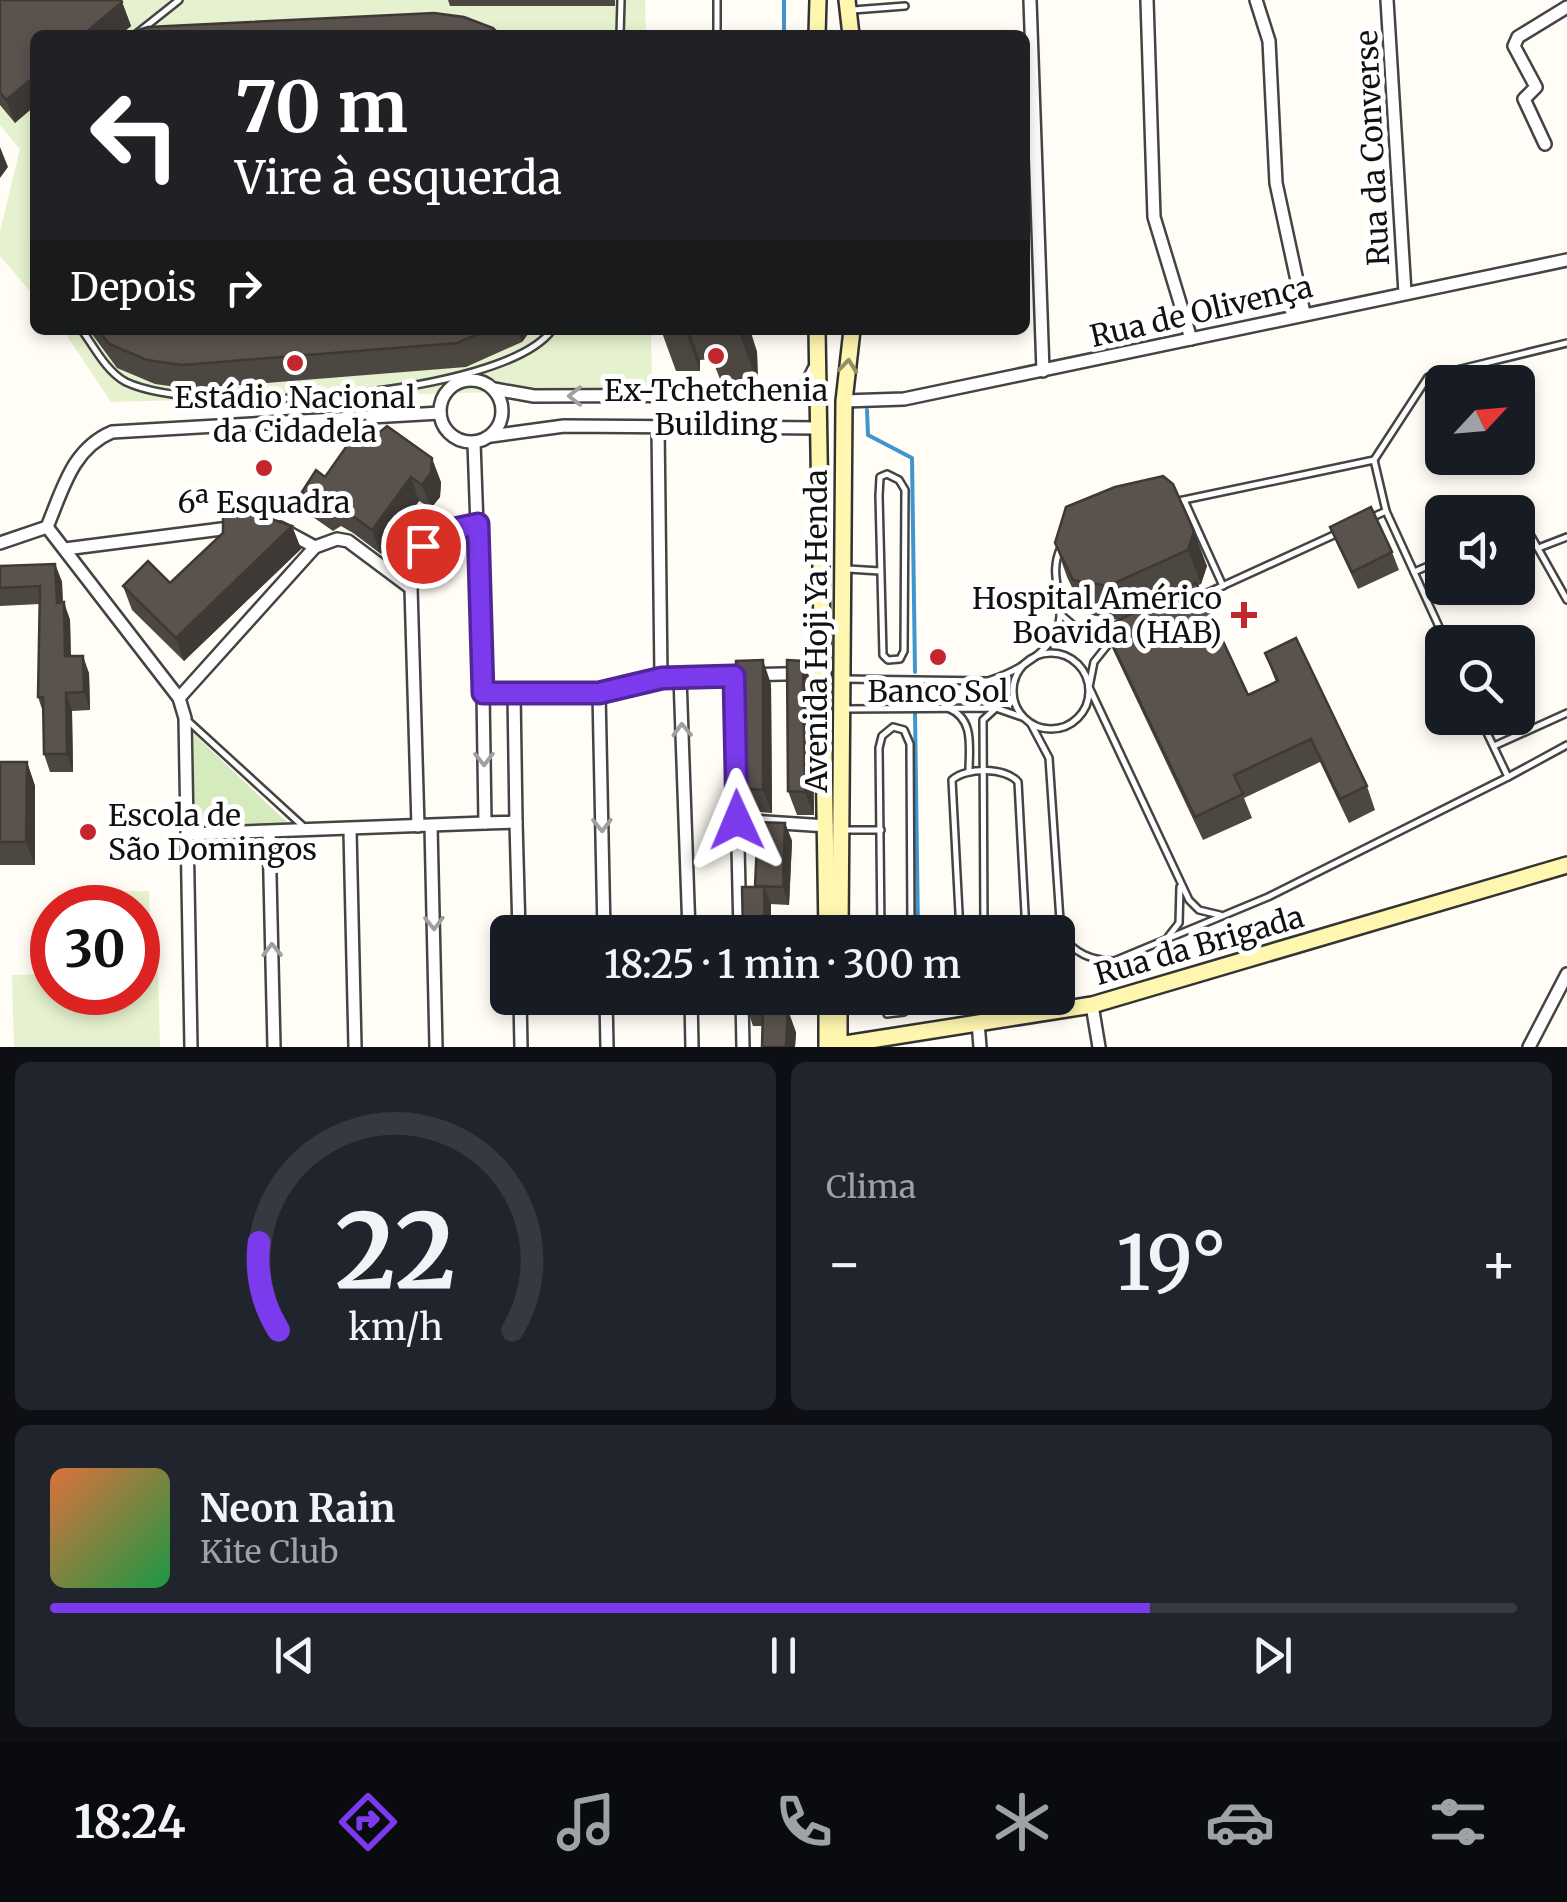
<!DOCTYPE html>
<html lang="pt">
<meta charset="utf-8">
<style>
:root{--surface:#171b24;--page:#20242c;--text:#f1f3f6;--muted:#9ea1a6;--line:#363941;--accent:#7c3aed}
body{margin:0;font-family:Merriweather,serif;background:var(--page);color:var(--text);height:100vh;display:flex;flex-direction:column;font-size:38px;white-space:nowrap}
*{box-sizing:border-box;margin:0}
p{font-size:32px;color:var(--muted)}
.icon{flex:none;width:55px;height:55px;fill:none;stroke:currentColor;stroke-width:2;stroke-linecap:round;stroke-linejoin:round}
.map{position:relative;height:1047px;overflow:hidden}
.details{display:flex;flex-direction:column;gap:15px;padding:15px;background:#0d0f14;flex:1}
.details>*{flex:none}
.hud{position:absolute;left:30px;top:30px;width:1000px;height:305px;border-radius:15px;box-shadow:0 5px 15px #0003;background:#202124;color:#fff;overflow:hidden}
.needle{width:65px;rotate:64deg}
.fabs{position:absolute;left:1425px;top:365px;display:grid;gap:20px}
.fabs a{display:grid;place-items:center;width:110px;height:110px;border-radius:15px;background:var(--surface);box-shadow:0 5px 15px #0003;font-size:50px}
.speed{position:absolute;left:30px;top:885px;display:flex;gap:20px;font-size:50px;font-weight:700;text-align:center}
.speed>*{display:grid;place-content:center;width:130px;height:130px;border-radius:50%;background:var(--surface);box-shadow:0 5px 15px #0003;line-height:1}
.speed .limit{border:15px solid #d22;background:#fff;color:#111}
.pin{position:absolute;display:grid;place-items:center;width:85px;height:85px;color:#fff;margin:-42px;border:5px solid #fff;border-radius:50%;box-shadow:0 2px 10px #0007}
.me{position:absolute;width:110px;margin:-55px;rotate:359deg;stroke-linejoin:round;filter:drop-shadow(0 0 8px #0008)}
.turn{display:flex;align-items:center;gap:35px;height:210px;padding:0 40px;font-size:45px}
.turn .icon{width:130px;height:130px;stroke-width:2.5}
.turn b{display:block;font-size:70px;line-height:85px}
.then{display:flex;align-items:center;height:95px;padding:0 40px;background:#0003;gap:20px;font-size:38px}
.big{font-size:75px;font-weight:600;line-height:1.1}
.details .tile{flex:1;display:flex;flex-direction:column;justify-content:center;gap:15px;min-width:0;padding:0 35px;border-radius:15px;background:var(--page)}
.details .dial{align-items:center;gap:0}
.dial svg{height:260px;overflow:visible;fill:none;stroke:var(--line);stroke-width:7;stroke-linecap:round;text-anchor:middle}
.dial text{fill:var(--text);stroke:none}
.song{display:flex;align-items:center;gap:30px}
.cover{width:120px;height:120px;border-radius:15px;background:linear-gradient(135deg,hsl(20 70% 55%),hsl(140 70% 35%))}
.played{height:10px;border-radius:5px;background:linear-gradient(90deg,var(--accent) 75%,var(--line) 75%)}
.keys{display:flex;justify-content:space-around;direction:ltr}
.heat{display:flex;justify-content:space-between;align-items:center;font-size:55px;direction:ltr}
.details .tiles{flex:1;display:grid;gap:15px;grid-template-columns:1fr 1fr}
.tile:last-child{grid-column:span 2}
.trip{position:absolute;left:490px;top:915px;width:585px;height:100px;border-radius:15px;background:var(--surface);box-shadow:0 5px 15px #0003;font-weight:600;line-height:100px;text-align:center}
.dock{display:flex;height:160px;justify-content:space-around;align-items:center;background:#090b0e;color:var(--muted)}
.dock .icon{width:70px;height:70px}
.dock .on{color:var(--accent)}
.dock b{font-size:45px;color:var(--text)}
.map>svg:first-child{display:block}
.green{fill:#d5ebbd}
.pitch{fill:#e6f2cf}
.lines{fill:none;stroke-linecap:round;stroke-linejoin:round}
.stream{stroke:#3f96cf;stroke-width:4}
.lane-casing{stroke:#444;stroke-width:10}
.street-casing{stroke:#444;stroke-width:16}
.secondary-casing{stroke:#333;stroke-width:20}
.lane{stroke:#fff;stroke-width:5}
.street{stroke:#fff;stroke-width:11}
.secondary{stroke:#fff6b0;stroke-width:15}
.wall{fill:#4d4742}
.shaded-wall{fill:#3f3936}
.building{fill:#5a524d;stroke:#3f3936;stroke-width:2.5}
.oneway{stroke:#948f68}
.oneway2{stroke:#a0a0a0}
.route-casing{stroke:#51269a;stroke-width:25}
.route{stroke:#7c3aed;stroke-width:18}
.poi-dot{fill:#c4262e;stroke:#fff;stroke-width:4}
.labels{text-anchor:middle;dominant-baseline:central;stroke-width:10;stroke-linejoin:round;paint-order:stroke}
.street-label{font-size:30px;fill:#111;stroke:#fff}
.poi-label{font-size:30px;fill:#111;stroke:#fff}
</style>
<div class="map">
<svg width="1567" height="1047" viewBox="0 0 1567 1047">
<rect width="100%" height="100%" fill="#fffdf5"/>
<path class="green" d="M194 734 293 828 193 825Z"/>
<g class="pitch">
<path d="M0 0H645L646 35H35V297L0 256V232L20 149 0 125Z"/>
<path d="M63 330H651L652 388 111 402Z"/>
<path d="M149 891 150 934H138V908L65 907V892Z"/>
<path d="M158 971 160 1047H14L12 975 52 974V992H138V972Z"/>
</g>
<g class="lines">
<g class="stream">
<path d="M784 35V0"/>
<path d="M867 410 868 435 912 458 915 672"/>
<path d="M915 712 918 932"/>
<path d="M918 998V1007"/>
</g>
<g class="lane-casing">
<g id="lane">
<path d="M853 10 905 6"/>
<path d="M135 35 179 0"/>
<path d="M620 35 621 0"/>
<path d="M717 35V0"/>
<path d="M82 330C94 347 107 372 126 382 199 417 503 397 552 330"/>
<path d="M887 474 899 480 905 490 904 651 900 659 888 660 883 655 879 496 880 477Z"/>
<path d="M1184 500 1223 586"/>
<path d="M1174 502 1374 460 1428 377 1567 343"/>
<path d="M1386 511 1446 642"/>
<path d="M1373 517 1386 511 1374 460"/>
<path d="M1518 530 1527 529 1567 600"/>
<path d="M1541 547 1567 537"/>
<path d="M848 569 880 571"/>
<path d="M1414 572 1442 560"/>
<path d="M1196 598 1336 534"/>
<path d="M1060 614 1086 636 1107 640"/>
<path d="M1114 637 1094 662 1089 687 1189 900 1199 910 1220 915"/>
<circle cx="1051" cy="691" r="38"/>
<path d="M843 679 988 681C1016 672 1058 650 1060 616 1061 589 1049 573 1061 547"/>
<path d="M948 708C975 719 969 747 969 772"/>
<path d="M845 709 996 708 1022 717"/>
<path d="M187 720 304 827"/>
<path d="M1031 724 1049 758 1061 935C1076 954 1090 960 1114 961L1268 897 1508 777 1480 718"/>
<path d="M1494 746 1567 713"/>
<path d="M1508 777 1567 745"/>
<path d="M844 830H881"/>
<path d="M881 932 879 748 882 736 893 727 904 730 910 744 911 932"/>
<path d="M960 932 952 780C966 767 1006 767 1018 782L1026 932"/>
<path d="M984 932 983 720 996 708"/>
<path d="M1168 937 1179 923 1180 887"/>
<path d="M881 998 887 1014 904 1012 910 998"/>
</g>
</g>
<g class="street-casing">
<g id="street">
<path d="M1030 0 1043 371"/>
<path d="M1147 0 1154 217 1191 339"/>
<path d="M1256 0 1269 41 1276 183 1304 313"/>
<path d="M1387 0 1405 293"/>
<path d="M1545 144 1524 99 1536 87 1514 46 1518 37 1567 7"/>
<circle cx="471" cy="411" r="31"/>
<path d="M494 389 534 396 787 395 804 389 814 369"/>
<path d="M844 401 904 399 1567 260"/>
<path d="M658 427 661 677"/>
<path d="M491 436 564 426 820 428"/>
<path d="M474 443 483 693"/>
<path d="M47 527 179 698 185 718 191 1047"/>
<path d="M280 528 315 547"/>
<path d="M0 543 47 527C63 489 72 449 112 432L440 413"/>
<path d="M315 547 337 539 348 541 411 588 418 826"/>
<path d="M65 549 237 527"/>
<path d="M411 588 417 558 430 538 478 525"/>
<path d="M734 676 740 932"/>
<path d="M680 677 689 932"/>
<path d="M514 693 516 822 485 823 483 693H599L661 677 825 673"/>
<path d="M599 693 604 932"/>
<path d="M179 698 315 547"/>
<path d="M737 820 827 826"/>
<path d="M516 822 519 932"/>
<path d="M431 826 436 1047"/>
<path d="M350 831 355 1047"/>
<path d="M187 834 485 823"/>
<path d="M269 834 274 1047"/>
<path d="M520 998 521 1047"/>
<path d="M606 998 607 1047"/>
<path d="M691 998 692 1047"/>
<path d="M742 998 743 1047"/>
<path d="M691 1000 827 1001"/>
<path d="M1092 1005 1099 1047"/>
<path d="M978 1022 980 1047"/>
<path d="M1529 1047 1567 974"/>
</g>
</g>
<g class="secondary-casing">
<g id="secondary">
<path d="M847 0 851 35"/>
<path d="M817 35 818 0"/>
<path d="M817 330 827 932"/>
<path d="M840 932 844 401 852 330"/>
<path d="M827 998V1047"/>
<path d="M839 1045 1092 1005 1567 865"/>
<path d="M839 1047V998"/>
</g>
</g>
<use href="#lane" class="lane"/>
<use href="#street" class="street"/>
<use href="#secondary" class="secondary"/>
</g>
<g class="wall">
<path d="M0 0 122 2 131 26 120 35H35L15 123 0 105Z"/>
<path d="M448 0H615V6H450Z"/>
<path d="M89 330H531L522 342 466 367 191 389 155 384 117 368Z"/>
<path d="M661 330H750L757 352 758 384H722L712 359 700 360V371H676Z"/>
<path d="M365 420 441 482 440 497 431 508 419 501 381 554 353 533 341 526 333 531 310 515 302 492 325 477Z"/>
<path d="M1115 487 1207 566 1201 584 1197 586 1248 695 1276 682 1265 653 1367 786 1375 810 1349 823 1320 762 1244 798 1252 818 1203 840 1113 650 1104 627 1118 620 1085 614 1067 577 1055 543Z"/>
<path d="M292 526 301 549 184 661 132 610 123 586 170 583Z"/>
<path d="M1330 527 1392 552 1399 570 1358 589 1337 544Z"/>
<path d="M55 564 62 582 63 602 70 620 71 656 89 673 90 710 72 711 73 772H50L44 754 43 712 38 697 40 604 0 606V566Z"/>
<path d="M803 661 812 684 814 815H797L788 791Z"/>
<path d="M771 684 772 813 747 811 738 788Z"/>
<path d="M0 762H27L35 786V865H0Z"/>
<path d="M785 823 792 841 789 905 770 904 771 932H743L756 887Z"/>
<path d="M762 998 765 1009 796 1032 795 1047H762L763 1026H753L749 1014Z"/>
</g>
<g class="shaded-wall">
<path d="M122 2 131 26 120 35H83Z"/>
<path d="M35 76V106L15 123 6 100Z"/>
<path d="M0 147 8 167 0 178Z"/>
<path d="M518 330H531L522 342Z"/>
<path d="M685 330H689L700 360V371Z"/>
<path d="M738 330H750L757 352 758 384Z"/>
<path d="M432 458 441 482 440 497 431 508 422 485Z"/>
<path d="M411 477 419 501 381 554 372 530Z"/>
<path d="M292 526 301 549 184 661 176 638Z"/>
<path d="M1194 531 1207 566 1201 584 1188 550Z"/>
<path d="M55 564 62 582 63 620 57 603Z"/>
<path d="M64 602 70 620 71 674 65 656Z"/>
<path d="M83 656 89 673 90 710 84 692Z"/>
<path d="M763 660 771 684 772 813 763 790Z"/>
<path d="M803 661 812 684 814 815 805 792Z"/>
<path d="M66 693 72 711 73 772 67 754Z"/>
<path d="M27 762 35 786V865L26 842Z"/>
<path d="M785 823 792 841 789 905 783 887Z"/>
<path d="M764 887 771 904V932H765Z"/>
<path d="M788 1010 796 1032 795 1047H786Z"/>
</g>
<g class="building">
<path d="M0 0H121L122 2 83 35H35V76L6 100 0 92Z"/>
<path d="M434 13 464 17 493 28 500 35H122L148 27Z"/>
<path d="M98 330H487L457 343 182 365 147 360 109 344Z"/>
<path d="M365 420 380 432 387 426 432 458 431 473 422 485 411 477 372 530 344 510 332 503 324 507 302 492 316 470 325 477Z"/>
<path d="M1163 476 1173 484 1194 531 1188 550 1108 586 1073 580 1055 543 1066 507 1115 487Z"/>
<path d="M1371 507 1392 552 1352 572 1330 527Z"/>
<path d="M223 514 260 515 292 526 176 638 123 586 148 561 170 583 223 533Z"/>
<path d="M55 564 57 603 64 602 65 656H83L84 692 66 693 67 754H44L43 697H38L40 586 0 588V566Z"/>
<path d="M1196 583 1248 695 1278 681 1265 653 1296 638 1367 786 1340 799 1311 739 1234 775 1243 794 1195 817 1104 627Z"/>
<path d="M763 660V790L738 788 736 661Z"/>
<path d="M787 660 803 661 805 792 788 791Z"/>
<path d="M0 762H27L26 842H0Z"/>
<path d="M758 822 785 823 783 887 755 886Z"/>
<path d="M742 887H764L765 932H743Z"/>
<path d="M749 998H762L761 1014H749Z"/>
<path d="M763 1009 788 1010 786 1047H762Z"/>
</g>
<defs><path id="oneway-chevron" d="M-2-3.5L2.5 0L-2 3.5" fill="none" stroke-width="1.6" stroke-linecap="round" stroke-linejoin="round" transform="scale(2.5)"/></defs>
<use class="oneway" href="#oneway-chevron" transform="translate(848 366) rotate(-84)"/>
<g class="oneway2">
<use href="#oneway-chevron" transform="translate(575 396) rotate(-180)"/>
<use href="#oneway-chevron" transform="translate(682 730) rotate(-92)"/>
<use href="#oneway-chevron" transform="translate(484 759) rotate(89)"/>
<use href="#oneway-chevron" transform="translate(602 825) rotate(89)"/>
<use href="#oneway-chevron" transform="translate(434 923) rotate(89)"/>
<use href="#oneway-chevron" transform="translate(272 950) rotate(-91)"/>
</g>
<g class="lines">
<g class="route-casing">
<path id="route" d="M423 546 441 532 478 524 483 693H599L662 678 734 676 737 820"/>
</g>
<use href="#route" class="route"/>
</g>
<g class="poi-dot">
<circle cx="716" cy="356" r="10"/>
<circle cx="295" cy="363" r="10"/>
<circle cx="264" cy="468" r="10"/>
<path d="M1239 600h10v10h10v10h-10v10h-10v-10h-10v-10h10z"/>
<circle cx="938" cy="657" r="10"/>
<circle cx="88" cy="832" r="10"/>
</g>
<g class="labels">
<g class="street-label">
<text transform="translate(1372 148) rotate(-93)">Rua da Converse</text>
<text transform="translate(1201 311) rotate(-13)">Rua de Olivença</text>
<text transform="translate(816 631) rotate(-90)">Avenida Hoji Ya Henda</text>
<text transform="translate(1199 945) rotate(-16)">Rua da Brigada</text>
</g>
<g class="poi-label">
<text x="716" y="390">Ex-Tchetchenia<tspan x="716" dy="34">Building</tspan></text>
<text x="295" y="397">Estádio Nacional<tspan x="295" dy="34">da Cidadela</tspan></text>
<text x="264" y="502">6ª Esquadra</text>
<text x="1222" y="598" text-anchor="end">Hospital Américo<tspan x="1222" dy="34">Boavida (HAB)</tspan></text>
<text x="938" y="691">Banco Sol</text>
<text x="108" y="815" text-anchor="start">Escola de<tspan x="108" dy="34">São Domingos</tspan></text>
</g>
</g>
</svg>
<div class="fabs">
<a><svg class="needle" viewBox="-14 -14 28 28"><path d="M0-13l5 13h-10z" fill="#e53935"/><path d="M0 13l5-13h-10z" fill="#9ea1a6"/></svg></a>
<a><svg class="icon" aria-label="sound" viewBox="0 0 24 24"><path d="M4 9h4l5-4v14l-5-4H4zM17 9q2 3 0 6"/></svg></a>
<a><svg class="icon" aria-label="search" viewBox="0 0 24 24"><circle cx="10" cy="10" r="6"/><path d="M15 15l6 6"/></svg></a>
</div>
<div class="speed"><div class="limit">30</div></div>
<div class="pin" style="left:423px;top:546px;background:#d93025"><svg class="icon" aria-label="arrive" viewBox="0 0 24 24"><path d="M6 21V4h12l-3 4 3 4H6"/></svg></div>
<svg class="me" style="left:737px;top:820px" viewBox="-20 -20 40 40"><path d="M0-17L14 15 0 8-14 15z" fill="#7c3aed" stroke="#fff" stroke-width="4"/></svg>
<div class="trip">18:25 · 1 min · 300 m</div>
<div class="hud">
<div class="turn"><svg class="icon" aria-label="left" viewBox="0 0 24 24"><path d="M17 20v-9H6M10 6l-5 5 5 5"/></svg><div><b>70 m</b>Vire à esquerda</div></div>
<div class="then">Depois<svg class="icon" aria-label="right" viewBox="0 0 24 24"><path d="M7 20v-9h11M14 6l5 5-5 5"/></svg></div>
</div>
</div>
<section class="details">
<div class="tiles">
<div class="tile dial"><svg viewBox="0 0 100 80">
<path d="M14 69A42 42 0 1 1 86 69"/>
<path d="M14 69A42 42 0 0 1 8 42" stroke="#7c3aed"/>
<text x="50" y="56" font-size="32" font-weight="700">22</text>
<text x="50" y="72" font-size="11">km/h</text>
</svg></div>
<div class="tile"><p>Clima</p>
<div class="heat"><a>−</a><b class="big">19°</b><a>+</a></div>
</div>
<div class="tile">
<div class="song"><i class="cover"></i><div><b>Neon Rain</b><p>Kite Club</p></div></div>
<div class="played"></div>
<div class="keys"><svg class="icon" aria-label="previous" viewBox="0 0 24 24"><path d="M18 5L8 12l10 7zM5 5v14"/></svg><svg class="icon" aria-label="pause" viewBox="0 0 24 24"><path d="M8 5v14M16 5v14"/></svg><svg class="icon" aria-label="next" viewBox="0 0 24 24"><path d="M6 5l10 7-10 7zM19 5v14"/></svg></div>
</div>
</div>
</section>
<nav class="dock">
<b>18:24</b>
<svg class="icon on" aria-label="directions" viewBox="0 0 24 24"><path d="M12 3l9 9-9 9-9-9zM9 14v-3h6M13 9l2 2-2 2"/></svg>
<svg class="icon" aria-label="music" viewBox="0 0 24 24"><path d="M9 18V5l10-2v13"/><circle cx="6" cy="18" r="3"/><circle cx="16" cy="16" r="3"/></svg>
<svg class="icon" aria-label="phone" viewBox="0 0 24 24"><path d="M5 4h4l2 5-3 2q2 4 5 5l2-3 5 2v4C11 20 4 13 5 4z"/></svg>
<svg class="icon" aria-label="climate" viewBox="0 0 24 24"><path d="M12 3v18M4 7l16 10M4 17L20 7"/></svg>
<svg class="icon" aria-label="car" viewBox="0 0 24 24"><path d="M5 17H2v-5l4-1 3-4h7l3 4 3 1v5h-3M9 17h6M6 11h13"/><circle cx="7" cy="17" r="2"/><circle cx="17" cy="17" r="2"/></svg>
<svg class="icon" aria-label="filters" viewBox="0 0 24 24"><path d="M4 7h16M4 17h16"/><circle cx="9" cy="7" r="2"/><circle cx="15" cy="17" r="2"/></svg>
</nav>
